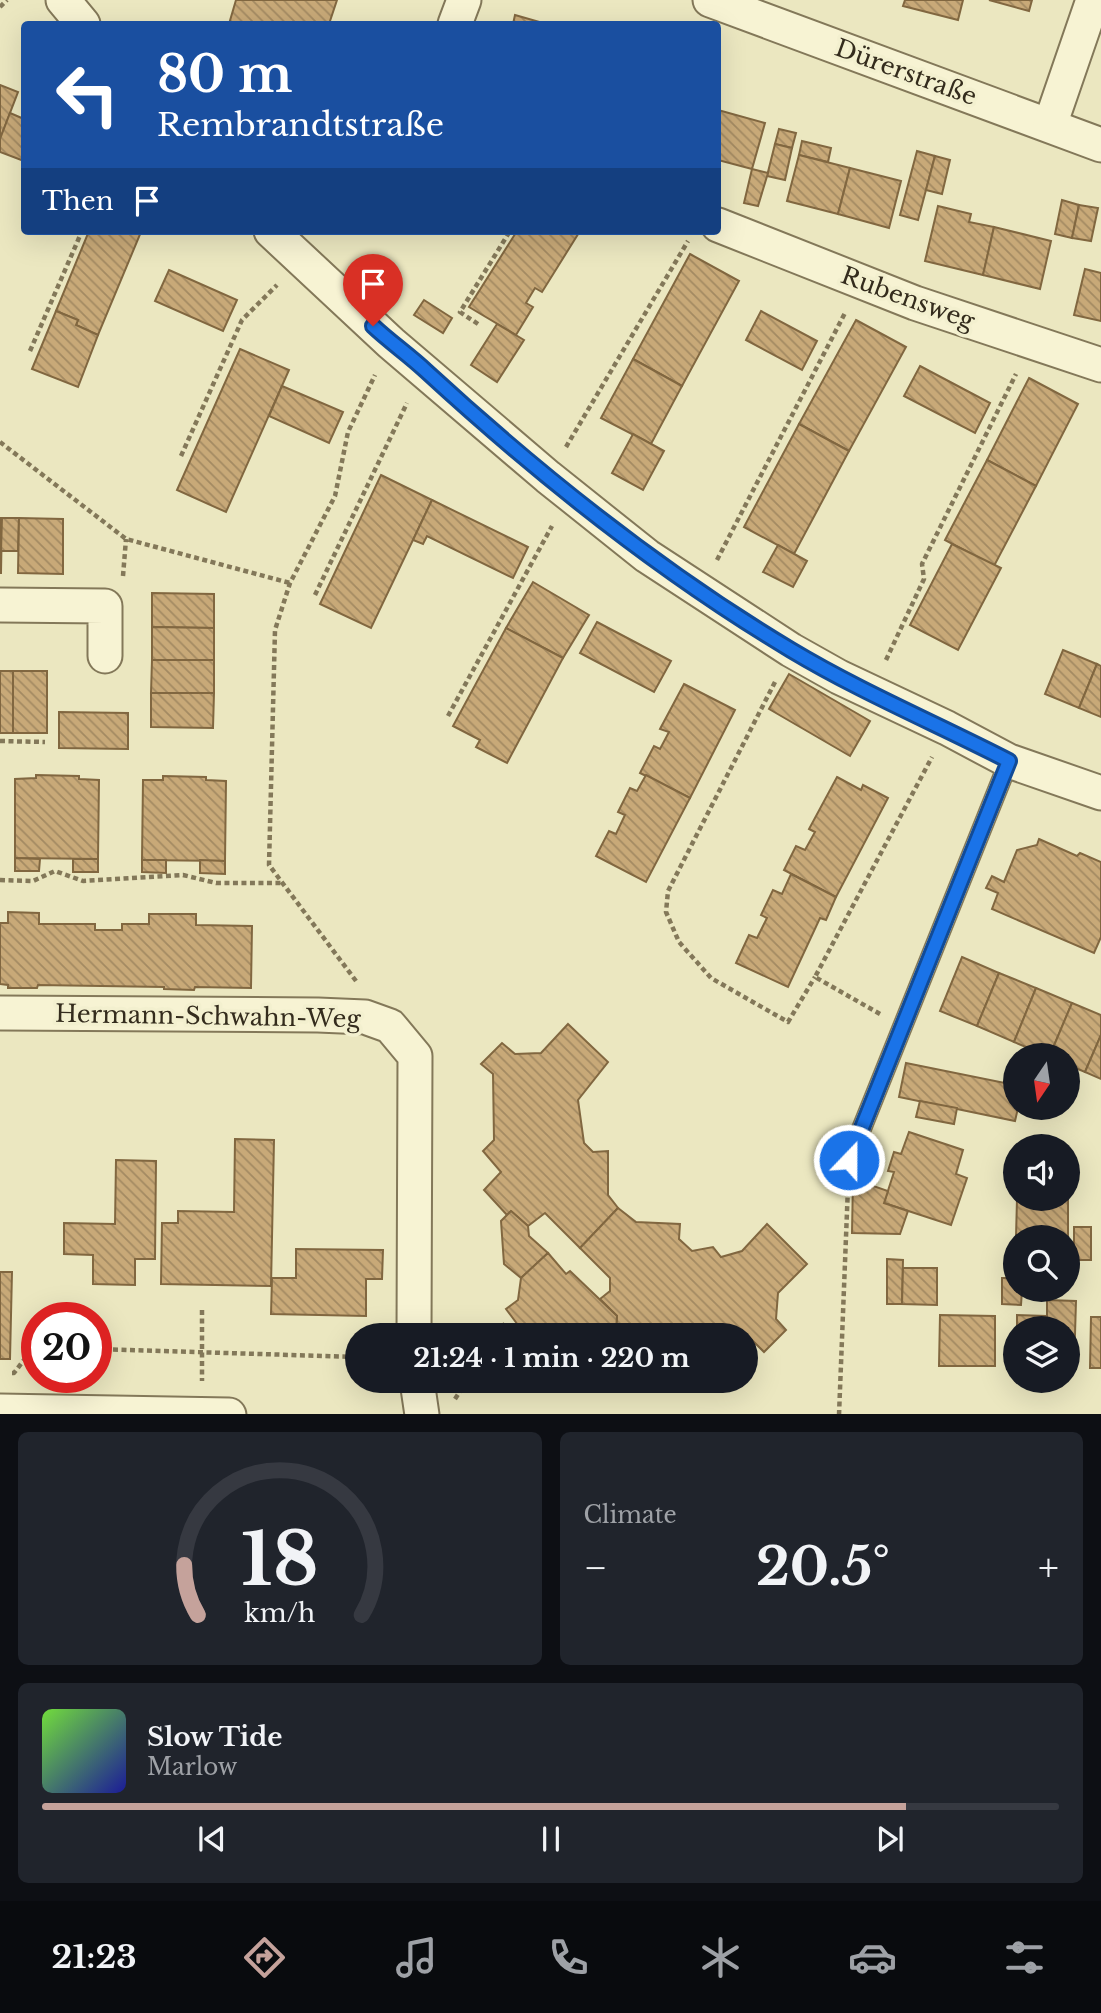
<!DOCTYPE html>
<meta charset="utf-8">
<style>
:root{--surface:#171b24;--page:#20242c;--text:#f1f3f6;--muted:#9ea1a6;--line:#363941;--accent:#c5a29b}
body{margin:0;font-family:"Libre Baskerville",serif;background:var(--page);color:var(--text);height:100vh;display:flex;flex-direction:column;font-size:26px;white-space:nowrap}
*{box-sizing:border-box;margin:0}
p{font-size:23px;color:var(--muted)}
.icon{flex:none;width:38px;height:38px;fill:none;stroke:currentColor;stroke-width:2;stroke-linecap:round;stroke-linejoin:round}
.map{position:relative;height:1414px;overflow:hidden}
.details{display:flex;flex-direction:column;gap:18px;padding:18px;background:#0d0f14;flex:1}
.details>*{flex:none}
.top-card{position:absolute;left:21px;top:21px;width:700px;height:214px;border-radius:7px;box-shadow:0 7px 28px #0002;background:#1a4fa0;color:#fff;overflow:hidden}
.needle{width:46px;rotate:193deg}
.fabs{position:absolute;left:1003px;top:1043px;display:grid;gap:14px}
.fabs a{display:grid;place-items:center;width:77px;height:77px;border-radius:50%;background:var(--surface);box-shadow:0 7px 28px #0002;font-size:35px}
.speed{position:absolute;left:21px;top:1302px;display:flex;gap:14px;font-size:35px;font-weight:700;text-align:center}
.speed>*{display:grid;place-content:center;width:91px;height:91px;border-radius:50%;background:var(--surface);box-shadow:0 7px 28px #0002;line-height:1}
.speed .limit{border:10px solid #d22;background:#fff;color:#111}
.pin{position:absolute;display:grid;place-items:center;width:60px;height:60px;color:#fff;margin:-72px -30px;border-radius:50% 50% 50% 0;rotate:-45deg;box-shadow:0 0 7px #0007}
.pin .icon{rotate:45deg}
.me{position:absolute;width:77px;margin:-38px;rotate:22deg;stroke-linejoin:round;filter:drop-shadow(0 0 5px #0008)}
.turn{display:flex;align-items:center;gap:24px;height:147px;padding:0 21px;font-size:32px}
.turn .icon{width:91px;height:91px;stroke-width:2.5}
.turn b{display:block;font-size:49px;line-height:60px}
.then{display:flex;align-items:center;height:66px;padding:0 21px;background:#0003;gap:14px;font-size:26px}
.big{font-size:52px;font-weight:700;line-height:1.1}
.details .card{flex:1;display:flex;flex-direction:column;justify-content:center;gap:10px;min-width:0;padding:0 24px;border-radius:10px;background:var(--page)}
.details .dial{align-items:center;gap:0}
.dial svg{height:182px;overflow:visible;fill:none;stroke:var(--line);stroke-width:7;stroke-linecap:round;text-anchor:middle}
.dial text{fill:var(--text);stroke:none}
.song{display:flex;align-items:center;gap:21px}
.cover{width:84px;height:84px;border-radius:10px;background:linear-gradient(135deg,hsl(100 70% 55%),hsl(240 70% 35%))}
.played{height:7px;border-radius:4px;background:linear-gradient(90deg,var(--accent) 85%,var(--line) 85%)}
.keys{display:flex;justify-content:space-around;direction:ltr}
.heat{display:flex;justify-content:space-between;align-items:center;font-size:38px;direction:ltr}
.details .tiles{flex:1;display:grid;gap:18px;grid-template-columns:1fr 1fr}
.card:last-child{grid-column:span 2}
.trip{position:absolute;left:345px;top:1323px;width:413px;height:70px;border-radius:35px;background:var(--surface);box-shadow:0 7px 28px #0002;font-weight:700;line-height:70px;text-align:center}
.menu{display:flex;height:112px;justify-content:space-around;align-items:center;background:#090b0e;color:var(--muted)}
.menu .icon{width:49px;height:49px}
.menu .on{color:var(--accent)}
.menu b{font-size:32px;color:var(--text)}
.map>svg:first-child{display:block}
.building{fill:url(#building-back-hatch);stroke:#816740;stroke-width:2}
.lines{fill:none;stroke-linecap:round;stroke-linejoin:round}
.lane-casing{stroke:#837859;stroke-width:21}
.street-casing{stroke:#837859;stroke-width:37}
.path{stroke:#837859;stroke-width:4.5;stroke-dasharray:5 3.5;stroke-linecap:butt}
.lane{stroke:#f7f3d3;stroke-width:18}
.street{stroke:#f7f3d3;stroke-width:33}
.route-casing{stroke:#114b97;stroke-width:18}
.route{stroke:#1a73e8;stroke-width:12}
.labels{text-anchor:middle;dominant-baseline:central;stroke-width:7;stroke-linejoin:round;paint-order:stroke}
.street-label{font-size:24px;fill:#342c1d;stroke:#f3f0cf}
</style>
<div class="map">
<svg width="1101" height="1415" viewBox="0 0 1101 1415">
<defs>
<pattern id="building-back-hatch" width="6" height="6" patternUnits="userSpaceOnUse" patternTransform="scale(1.75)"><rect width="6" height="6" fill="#c8a978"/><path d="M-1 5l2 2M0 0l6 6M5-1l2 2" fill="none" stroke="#a38a62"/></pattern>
</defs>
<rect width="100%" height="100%" fill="#ebe7c0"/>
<g class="building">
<path d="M236 0H337L329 24H229Z"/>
<path d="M905 0H963L958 20 903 6Z"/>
<path d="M989 0H1032L1029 11Z"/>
<path d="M515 15 543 23 542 24H513Z"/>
<path d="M0 85 18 92 0 139Z"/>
<path d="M718 110 765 123 752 169 718 160Z"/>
<path d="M10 113 24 119V161L0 152V139Z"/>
<path d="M779 129 796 133 792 148 775 144Z"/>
<path d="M802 141 831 148 828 162 799 155Z"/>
<path d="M775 144 792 148 785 180 767 176Z"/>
<path d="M917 151 935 156 918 220 900 215Z"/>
<path d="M799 155 850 168 838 214 787 201Z"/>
<path d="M935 156 950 160 942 194 926 190Z"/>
<path d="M850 168 901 181 889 228 838 214Z"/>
<path d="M752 169 768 173 758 206 744 203Z"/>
<path d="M1062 200 1079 205 1072 238 1055 234Z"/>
<path d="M1079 205 1098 208 1091 241 1072 238Z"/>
<path d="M938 206 971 214 969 222 994 227 983 275 925 261Z"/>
<path d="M994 227 1051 241 1040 289 983 275Z"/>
<path d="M89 231 141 232 98 335 76 325 78 320 56 311Z"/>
<path d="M517 231H580L542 292 535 288 526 303 533 307 516 335 469 307Z"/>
<path d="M690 254 739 281 682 386 633 359Z"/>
<path d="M1085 269 1101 273V321L1074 315Z"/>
<path d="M169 270 237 300 223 331 155 301Z"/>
<path d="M424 300 452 318 443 333 414 315Z"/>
<path d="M56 311 78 320 76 325 98 335 78 387 32 369Z"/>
<path d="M761 311 817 341 802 370 746 340Z"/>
<path d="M856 320 906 347 849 451 799 424Z"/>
<path d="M497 324 524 340 497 382 471 365Z"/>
<path d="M240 349 289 370 226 512 177 490Z"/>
<path d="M633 359 682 386 651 444 601 418Z"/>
<path d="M920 366 990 403 975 433 904 396Z"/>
<path d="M1029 378 1078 404 1036 486 987 460Z"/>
<path d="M282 386 343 412 329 443 269 416Z"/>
<path d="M799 424 849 451 794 554 744 527Z"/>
<path d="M633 434 664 451 643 490 612 473Z"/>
<path d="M987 460 1036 486 994 566 945 540Z"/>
<path d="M381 475 432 500 371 628 320 604Z"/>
<path d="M432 500 528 547 513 578 427 536 423 544 413 540Z"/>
<path d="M0 518H2L1 573H0Z"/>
<path d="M2 518H19L18 551H1Z"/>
<path d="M19 518 63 519V574L18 573Z"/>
<path d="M952 544 1001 568 958 650 910 625Z"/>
<path d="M778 545 807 561 793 587 763 572Z"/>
<path d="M533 582 589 615 563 658 506 628Z"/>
<path d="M152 593 214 594V628L152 627Z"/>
<path d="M597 622 671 661 654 692 580 653Z"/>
<path d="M152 627 214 628V660H152Z"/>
<path d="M506 628 563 658 507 763 476 747 480 740 453 726Z"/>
<path d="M1063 650 1097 664 1079 708 1045 694Z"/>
<path d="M152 660H214V693H151Z"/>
<path d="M1097 664 1101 666V717L1079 708Z"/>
<rect x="0" y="671" width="13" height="62"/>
<rect x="13" y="671" width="34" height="62"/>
<path d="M789 674 870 721 850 756 769 709Z"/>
<path d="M684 684 735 710 690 798 640 773 654 746 660 749 669 732 660 729Z"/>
<path d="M151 693H214L213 728 151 727Z"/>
<path d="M59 712 128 713V749L59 748Z"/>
<path d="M36 775 79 776V779L99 780 98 859 15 858V779L36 778Z"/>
<path d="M646 775 690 798 646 882 596 856 609 831 616 834 625 815 618 812 630 788 637 791Z"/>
<path d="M163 776 206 777V780L226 781 225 861 142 860 143 780H163Z"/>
<path d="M837 777 861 790 863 785 888 798 836 897 784 870 796 846 805 850 815 832 809 829Z"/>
<path d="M1039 839 1077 856 1080 853 1101 862V937L1094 953 992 909 998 893 986 888 992 876 1004 882 1017 850 1037 845Z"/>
<path d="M15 858 40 859 39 871H15Z"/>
<rect x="73" y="859" width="25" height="13"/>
<path d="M142 860H166V873L142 872Z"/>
<path d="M200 860 225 861V874L200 873Z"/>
<path d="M791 874 836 897 826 920 820 918 788 987 736 963 749 935 757 938 767 918 761 915 773 890 782 894Z"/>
<path d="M8 912 39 913V924H95V930H122V924H149V914H196V925L252 926 251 988 195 987 194 990 164 989V987L38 985 37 988H8V985L0 984V923H8Z"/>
<path d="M962 957 999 973 977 1026 940 1011Z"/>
<path d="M999 973 1036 988 1014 1042 977 1026Z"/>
<path d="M1036 988 1072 1003 1050 1055H1045L1014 1042Z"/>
<path d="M1072 1003 1101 1015V1035L1085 1072 1068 1065V1055H1050Z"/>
<path d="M568 1024 608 1062 578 1100 584 1143 593 1152 608 1151V1195L618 1208 580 1248 545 1213 528 1226 511 1211 507 1215 484 1190 501 1172 483 1151 494 1140 493 1074 481 1064 502 1043 515 1054 541 1053Z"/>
<path d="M1101 1035V1079L1085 1072Z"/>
<path d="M906 1063 1015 1085V1108H1018L1015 1121 899 1097Z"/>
<path d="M920 1101 957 1108 954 1124 916 1117Z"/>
<path d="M909 1132 963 1150 956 1174 967 1178 951 1225 884 1203 894 1172 888 1171 894 1152 901 1154Z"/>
<path d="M235 1139 274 1140 271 1286 161 1284 162 1223H178V1211L234 1212Z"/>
<path d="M116 1160 156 1161 155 1259H135V1285L93 1284V1255L64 1254V1223L115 1224Z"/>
<path d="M853 1179 888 1191 884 1203 908 1211 900 1234 852 1233Z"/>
<path d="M1068 1183V1245V1237H1016L1017 1199H1068Z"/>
<path d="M618 1208 636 1222 680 1224 679 1239 692 1251 713 1247 721 1257 742 1251 767 1224 807 1264 778 1293 776 1319 786 1330 764 1352 752 1340H746V1335H663L657 1329 650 1335H620L616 1331 617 1316 600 1299 610 1291V1278L580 1248Z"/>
<path d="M511 1211 528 1226 529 1236 548 1253 521 1278 504 1264 501 1221Z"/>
<rect x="1074" y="1227" width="17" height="33"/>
<path d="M296 1249 383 1250 382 1279H366V1316L271 1314 272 1278H296Z"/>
<path d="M548 1253 566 1274 570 1271 617 1316 616 1331H608L607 1335H549L550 1326 518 1325 506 1309 518 1300 521 1278Z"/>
<path d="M887 1259 903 1260 902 1304H887Z"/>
<path d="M903 1268H937V1305L902 1304Z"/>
<path d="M0 1272H12L10 1359H0Z"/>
<path d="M1002 1278H1015V1290H1022L1021 1305 1002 1304Z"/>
<path d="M1047 1300 1076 1301 1074 1368H1068V1328H1017V1315L1047 1316Z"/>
<path d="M940 1315 995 1316V1366H939Z"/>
<path d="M1091 1317H1101V1368H1090Z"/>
</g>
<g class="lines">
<g class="lane-casing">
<path id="lane" d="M849 1160 1009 761"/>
</g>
<g class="street-casing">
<g id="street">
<path d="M63 0 83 24"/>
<path d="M710 0 1101 145"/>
<path d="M455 24 464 0"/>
<path d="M1050 125 1093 0"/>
<path d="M718 225 915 303 1101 365"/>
<path d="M271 231 391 343 548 477 647 556 791 650 839 677 947 728 1009 761 1101 793"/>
<path d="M0 605 105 606V656"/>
<path d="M0 1013 318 1015 365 1017 390 1026 415 1056 414 1335"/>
<path d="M417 1381 422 1415"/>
<path d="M0 1411 229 1415"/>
</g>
</g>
<g class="path">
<path d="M0 7 7 0"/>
<path d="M478 324 460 312 510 231"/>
<path d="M30 351 82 231"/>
<path d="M0 442 126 539 290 583"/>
<path d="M566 447 688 241"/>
<path d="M181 456 242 320 277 285"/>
<path d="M717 560 845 313"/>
<path d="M123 576 126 539"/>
<path d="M315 595 407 403"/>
<path d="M886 660 924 579 922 564 1016 374"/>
<path d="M775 682 668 891 666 912 679 942 711 978 788 1022 815 977"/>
<path d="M448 716 552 526"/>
<path d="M0 741 45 742"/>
<path d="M0 880 33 881 55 871 83 881 183 875 216 883H282"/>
<path d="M356 981 269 865 275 630 290 583 335 496 348 432 375 375"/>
<path d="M880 1014 815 977 932 757"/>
<path d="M202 1310V1381"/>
<path d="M498 1335 506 1322"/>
<path d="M96 1349 357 1357"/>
<path d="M12 1373H14L33 1348H37"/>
<path d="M455 1399 467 1381"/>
<path d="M839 1415 848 1186"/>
</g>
<use href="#lane" class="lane"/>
<use href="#street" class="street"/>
</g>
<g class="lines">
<g class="route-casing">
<path id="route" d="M373 326C390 342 409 355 426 371 539 475 659 571 791 650 861 692 937 724 1009 761L849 1160"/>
</g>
<use href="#route" class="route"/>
</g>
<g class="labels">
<g class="street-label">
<text transform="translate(906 72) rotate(20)">Dürerstraße</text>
<text transform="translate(908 298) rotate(20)">Rubensweg</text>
<text transform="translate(208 1016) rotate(1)">Hermann-Schwahn-Weg</text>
</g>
</g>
</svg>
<div class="fabs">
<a><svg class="needle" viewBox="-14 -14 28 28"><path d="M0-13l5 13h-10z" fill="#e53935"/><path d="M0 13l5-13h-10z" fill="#9ea1a6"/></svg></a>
<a><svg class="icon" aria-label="sound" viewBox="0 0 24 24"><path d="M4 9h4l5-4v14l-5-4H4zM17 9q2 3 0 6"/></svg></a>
<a><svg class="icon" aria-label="search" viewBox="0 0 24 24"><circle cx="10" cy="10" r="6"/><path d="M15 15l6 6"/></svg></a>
<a><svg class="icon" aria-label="layers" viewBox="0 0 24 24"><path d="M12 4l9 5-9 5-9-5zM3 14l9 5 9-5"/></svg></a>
</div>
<div class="speed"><div class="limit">20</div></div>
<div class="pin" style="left:373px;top:326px;background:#d93025"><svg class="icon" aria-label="arrive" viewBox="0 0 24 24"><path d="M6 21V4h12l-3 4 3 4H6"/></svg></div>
<svg class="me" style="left:849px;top:1160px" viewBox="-20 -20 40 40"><circle r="17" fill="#1a73e8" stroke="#fff" stroke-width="3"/><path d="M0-11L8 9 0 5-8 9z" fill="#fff"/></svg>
<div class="trip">21:24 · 1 min · 220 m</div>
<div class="top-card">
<div class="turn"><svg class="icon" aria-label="left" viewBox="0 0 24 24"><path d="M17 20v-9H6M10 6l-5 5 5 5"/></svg><div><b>80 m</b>Rembrandtstraße</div></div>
<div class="then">Then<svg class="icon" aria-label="arrive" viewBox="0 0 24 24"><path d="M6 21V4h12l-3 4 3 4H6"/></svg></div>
</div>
</div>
<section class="details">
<div class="tiles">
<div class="card dial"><svg viewBox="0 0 100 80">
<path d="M14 69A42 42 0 1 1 86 69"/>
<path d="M14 69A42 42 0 0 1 8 47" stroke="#c5a29b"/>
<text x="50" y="56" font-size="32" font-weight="700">18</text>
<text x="50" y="72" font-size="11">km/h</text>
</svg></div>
<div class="card"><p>Climate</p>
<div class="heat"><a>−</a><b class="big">20.5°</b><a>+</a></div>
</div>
<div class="card">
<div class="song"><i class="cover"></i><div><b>Slow Tide</b><p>Marlow</p></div></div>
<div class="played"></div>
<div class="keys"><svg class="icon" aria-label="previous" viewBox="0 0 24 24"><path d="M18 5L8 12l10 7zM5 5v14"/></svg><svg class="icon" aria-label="pause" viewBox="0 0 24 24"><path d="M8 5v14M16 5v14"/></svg><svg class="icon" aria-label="next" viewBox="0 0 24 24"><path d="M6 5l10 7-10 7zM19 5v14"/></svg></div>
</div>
</div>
</section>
<nav class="menu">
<b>21:23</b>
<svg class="icon on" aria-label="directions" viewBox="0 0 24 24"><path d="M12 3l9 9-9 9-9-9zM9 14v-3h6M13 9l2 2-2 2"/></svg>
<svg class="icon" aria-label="music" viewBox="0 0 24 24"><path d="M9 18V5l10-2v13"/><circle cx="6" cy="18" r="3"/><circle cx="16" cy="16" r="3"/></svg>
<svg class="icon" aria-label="phone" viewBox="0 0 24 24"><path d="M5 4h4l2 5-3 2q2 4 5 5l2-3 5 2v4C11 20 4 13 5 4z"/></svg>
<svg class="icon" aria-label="climate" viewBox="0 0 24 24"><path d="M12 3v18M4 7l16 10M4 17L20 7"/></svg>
<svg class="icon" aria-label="car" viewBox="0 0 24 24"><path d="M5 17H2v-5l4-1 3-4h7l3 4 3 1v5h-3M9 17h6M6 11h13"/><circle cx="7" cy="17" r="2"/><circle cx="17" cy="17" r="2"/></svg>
<svg class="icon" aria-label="filters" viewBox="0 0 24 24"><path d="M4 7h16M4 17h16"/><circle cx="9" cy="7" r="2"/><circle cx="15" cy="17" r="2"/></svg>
</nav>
